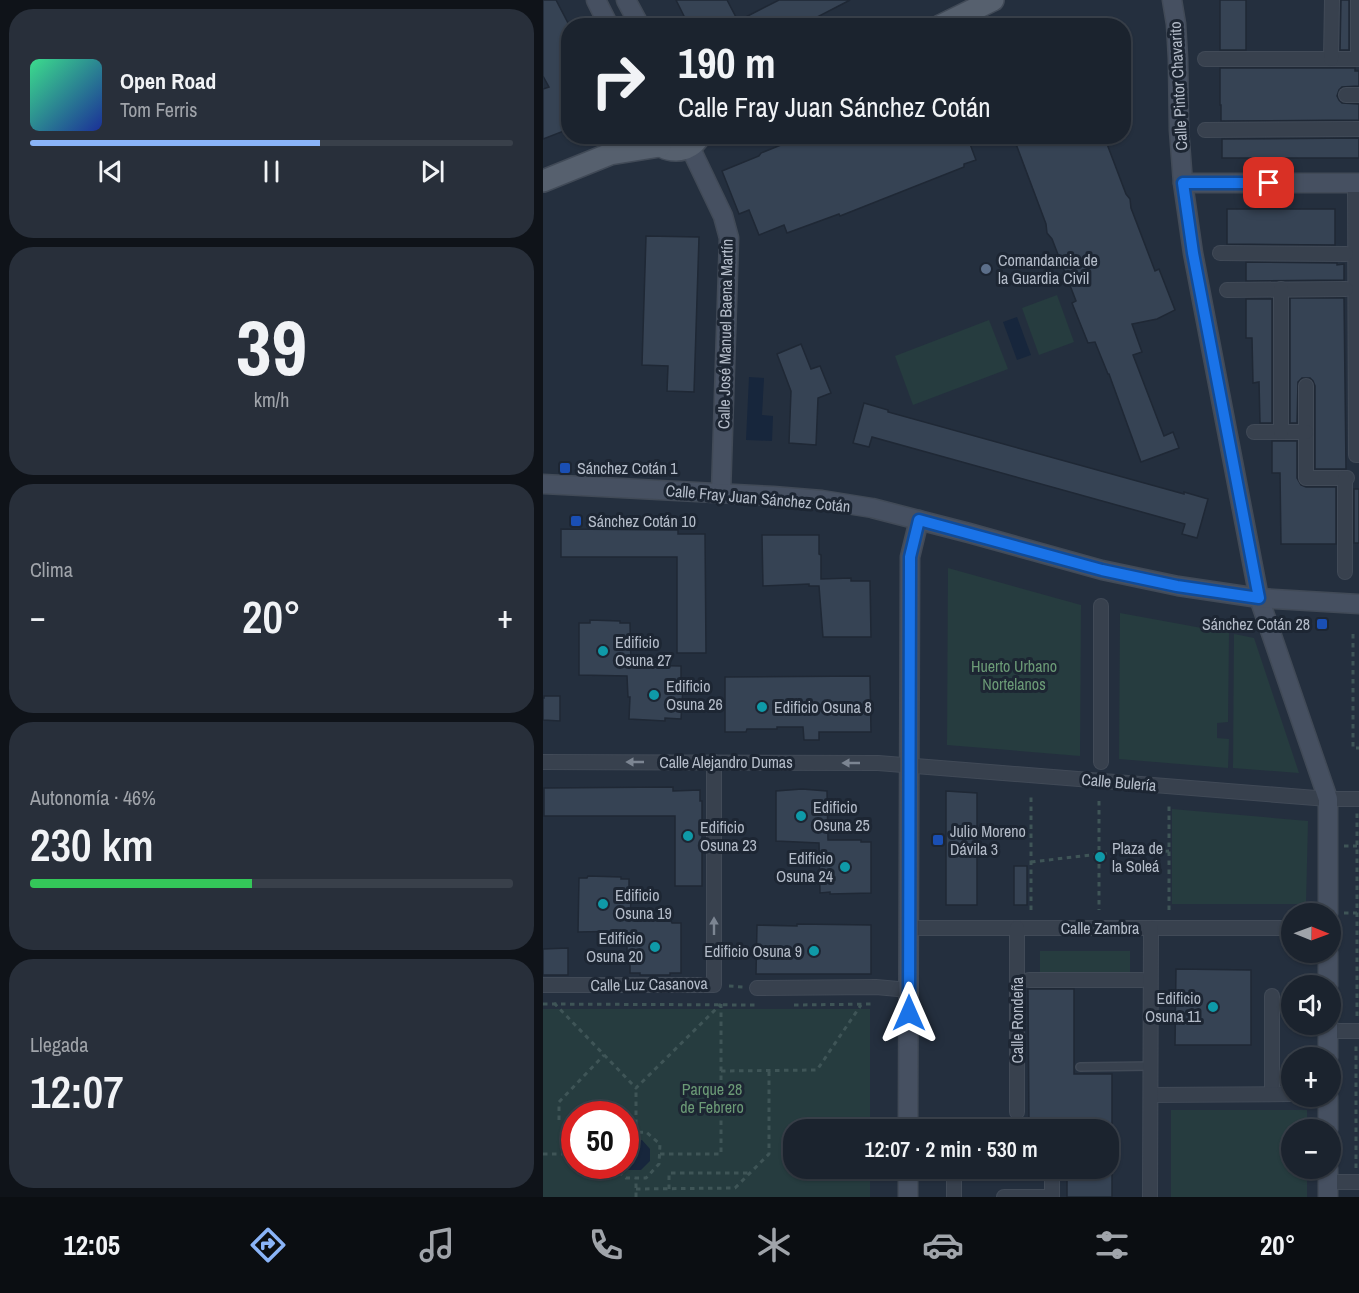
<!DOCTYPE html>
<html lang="es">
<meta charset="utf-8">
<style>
:root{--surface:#1b232e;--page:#282f3a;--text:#f1f3f6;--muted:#a0a4aa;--line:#39404a;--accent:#8ab4f8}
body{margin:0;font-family:"Archivo Narrow",sans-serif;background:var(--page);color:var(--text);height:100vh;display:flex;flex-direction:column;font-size:22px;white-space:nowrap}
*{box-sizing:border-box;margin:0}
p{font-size:20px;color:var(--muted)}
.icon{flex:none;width:33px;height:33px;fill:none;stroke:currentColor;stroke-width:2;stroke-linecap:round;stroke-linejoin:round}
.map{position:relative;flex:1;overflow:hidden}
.details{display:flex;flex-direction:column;gap:9px;padding:9px;background:#0f1319;width:543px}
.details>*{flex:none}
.banner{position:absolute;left:18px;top:18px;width:570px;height:126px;border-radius:24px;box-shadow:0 2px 4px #0004,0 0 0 2px var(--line);background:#1b232e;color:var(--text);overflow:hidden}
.needle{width:39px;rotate:91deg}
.tools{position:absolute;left:738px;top:903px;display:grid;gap:12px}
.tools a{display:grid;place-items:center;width:60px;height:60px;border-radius:50%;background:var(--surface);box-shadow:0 2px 4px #0004,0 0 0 2px var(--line);font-size:30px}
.speed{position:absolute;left:18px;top:1101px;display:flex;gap:12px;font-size:30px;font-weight:700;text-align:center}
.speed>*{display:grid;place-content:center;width:78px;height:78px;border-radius:50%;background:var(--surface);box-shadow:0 2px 4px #0004,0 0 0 2px var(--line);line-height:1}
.speed .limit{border:9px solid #d22;background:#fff;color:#111}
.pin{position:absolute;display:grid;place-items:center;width:51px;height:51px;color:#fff;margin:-26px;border-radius:12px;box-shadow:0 3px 9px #0006}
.me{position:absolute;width:66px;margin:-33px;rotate:0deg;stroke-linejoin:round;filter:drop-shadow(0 0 4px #0008)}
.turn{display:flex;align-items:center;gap:21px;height:126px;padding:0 18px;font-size:27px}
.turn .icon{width:78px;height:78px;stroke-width:2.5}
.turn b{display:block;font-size:42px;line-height:51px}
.big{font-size:45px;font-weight:600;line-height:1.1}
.details .widget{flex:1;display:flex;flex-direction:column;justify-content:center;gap:9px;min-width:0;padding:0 21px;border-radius:24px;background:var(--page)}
.details .dial{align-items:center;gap:0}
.dial b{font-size:78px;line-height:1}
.song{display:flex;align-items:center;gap:18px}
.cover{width:72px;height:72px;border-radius:9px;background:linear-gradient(135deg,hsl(150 70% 55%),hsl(230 70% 35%))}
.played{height:6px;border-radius:3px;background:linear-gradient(90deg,var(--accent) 60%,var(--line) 60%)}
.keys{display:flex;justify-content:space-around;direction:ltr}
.heat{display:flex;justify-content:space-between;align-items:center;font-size:33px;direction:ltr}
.charge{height:9px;border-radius:4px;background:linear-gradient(90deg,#34c759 46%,var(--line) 0)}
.trip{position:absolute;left:240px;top:1119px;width:336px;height:60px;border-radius:24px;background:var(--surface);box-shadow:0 2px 4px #0004,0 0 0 2px var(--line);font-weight:600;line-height:60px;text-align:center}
.tab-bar{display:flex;height:96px;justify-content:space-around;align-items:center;background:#0b0e12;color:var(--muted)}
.tab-bar .icon{width:42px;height:42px}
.tab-bar .active{color:var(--accent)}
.tab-bar b{font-size:27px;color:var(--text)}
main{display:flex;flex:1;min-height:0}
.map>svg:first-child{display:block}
.green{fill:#263c3f;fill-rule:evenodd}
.water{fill:#17263c}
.building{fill:#364354;stroke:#1f2835;stroke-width:1.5}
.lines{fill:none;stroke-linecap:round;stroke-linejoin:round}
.lane-casing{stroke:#414a57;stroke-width:10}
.street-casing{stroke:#414a57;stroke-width:16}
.secondary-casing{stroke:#414a57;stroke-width:21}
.primary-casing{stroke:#414a57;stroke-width:24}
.path{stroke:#3f5557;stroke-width:3;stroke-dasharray:4.5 4.5;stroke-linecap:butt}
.lane{stroke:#38414e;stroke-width:7}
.street{stroke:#38414e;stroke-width:14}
.secondary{stroke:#465061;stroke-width:18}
.primary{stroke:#56606e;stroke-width:21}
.oneway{fill:#7c8592}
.route-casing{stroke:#114b97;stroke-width:15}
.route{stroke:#1a73e8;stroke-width:10}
.service-dot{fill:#5c6f8a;stroke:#1d2633;stroke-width:2}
.transit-dot{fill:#1a4fb4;stroke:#1d2633;stroke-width:2}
.culture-dot{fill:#0f9aa8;stroke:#1d2633;stroke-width:2}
.labels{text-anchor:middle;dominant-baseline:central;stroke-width:6;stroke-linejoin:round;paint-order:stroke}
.street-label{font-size:16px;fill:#b4bcc9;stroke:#1d2633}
.poi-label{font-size:16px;fill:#b4bcc9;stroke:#1d2633;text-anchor:start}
.park-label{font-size:16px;fill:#6b9a76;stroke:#1d2633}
</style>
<main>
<section class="details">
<div class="widget">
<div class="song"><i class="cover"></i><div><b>Open Road</b><p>Tom Ferris</p></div></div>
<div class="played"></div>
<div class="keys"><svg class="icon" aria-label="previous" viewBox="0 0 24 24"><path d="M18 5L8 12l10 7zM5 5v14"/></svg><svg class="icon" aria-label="pause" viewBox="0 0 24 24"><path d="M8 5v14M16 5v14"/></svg><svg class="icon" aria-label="next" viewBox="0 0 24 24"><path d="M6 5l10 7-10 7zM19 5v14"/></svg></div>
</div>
<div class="widget dial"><b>39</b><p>km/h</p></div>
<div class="widget"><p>Clima</p>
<div class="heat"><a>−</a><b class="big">20°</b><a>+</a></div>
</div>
<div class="widget"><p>Autonomía · 46%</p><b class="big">230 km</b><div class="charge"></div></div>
<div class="widget"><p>Llegada</p><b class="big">12:07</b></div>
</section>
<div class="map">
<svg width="816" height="1197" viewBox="0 0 816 1197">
<rect width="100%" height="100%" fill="#242f3e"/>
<g class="green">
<path d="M514 295 531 342 496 355 479 308Z"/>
<path d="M446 320 465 369 370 405 352 356Z"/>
<path d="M405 568 538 605 537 756 404 745Z"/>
<path d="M577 613 686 633 685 722 674 723V738L686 739 685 768 576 759Z"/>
<path d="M691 634 711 638 756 773 690 768Z"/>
<path d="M629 809 765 821 763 904H629Z"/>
<rect x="497" y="951" width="90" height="22"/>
<path d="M0 1009H327V1129L250 1130V1168L327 1169V1197H0ZM32 1114H82V1166H32Z"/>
<path d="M628 1110H764V1129L748 1130V1168L764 1169V1197H628Z"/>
</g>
<g class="water">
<path d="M474 317 488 355 474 360 460 322Z"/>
<path d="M206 377 221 378 219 415 230 416 229 441 203 440Z"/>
<path d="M86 1140H99L107 1149V1161L98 1170H85L82 1166 83 1144Z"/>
</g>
<g class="building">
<path d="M0 0H13L26 25V129L0 139V89L6 87 0 76Z"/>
<path d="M133 0H184L195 21 236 0H307L257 26H146Z"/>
<rect x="677" y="0" width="26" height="50"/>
<path d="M798 0H806V50H797Z"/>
<path d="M677 68H812V71H816V86L799 87 796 90 794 96 796 100 799 103 816 104V120L678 121V105H677Z"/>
<path d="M260 136H424L433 160 421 164V167L297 216 296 214 244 233 241 225 216 235 206 210 196 214 179 171 216 156 218 153Z"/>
<path d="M470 136H561L583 194 587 199 588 208 612 271 616 269 632 310 614 319 589 324 599 352 590 355 621 436 630 432 636 448 598 462 566 374H565L552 342 545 343 529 303 533 301 509 239 504 233 503 224Z"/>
<path d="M816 138V158H679V139Z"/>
<path d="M684 209H792V245L684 244Z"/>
<path d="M103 236 156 237 151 392 124 391 125 366 99 365Z"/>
<path d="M703 262 794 263V265L801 264V280L703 281Z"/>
<path d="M747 298H801L803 469H772V386L770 381 767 378H759L755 382 754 423H747Z"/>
<path d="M703 299H729V423H717L716 382 710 383 709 338H703Z"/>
<path d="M258 344 268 369 277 366 288 393 275 398 273 445 246 443 248 391 234 354Z"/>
<path d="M321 403 345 410V412L641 494V492L665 499 654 538 639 534 642 524 329 437 326 447 310 443Z"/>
<path d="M729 441H754V478L758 485 763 487H793V544H738L737 473H729Z"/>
<rect x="811" y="489" width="5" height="54"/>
<path d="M18 529 135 530V534H162L163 653H134V557H18Z"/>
<path d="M219 535H276V554L278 555V579L308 578V581H327L328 637H280L276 586H266V584L220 586Z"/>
<path d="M47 620 77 621V623H87L88 665 138 666V687H140L138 719 122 718V721L86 719 87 697H85L84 676 36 675V623H47Z"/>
<path d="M327 676 328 732H276V740H261L260 727H234V729H204L203 732H182V677Z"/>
<path d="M1 696H17V721L0 720V698H1Z"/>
<path d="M130 787V791L157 790V801H159V886H132V816H1V788Z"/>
<path d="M259 789 284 791 285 840H318V842H328V893L287 894V892L277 893 276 843 233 841V791Z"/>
<path d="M403 791 434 793V905H403Z"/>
<rect x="471" y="866" width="13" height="39"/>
<path d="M45 876 78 877V879H86V899H88L87 920 128 921 129 923H138V973H127V975H97V973H87V952H84V931L35 932 36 878H44Z"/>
<path d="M254 924 328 925V974H213L214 925 254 926Z"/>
<path d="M25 948V975H0V949Z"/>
<path d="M633 969 708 970V1045H632Z"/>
<path d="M485 989H531V1074H569V1130H524V1124H486Z"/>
<rect x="524" y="1168" width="45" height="29"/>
</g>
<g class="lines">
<g class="lane-casing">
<path id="lane" d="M537 1067 608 1066"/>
</g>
<g class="street-casing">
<g id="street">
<path d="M815 0V59"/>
<path d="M662 59H816"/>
<path d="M788 59 789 0"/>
<path d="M803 95H816"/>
<path d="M662 130 816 129"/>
<path d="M812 183 813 455H816"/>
<path d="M677 253 803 254"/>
<path d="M684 290 803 289"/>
<path d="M763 386V478H804"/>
<path d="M711 432H763"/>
<path d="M738 432V289"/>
<path d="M802 478V572"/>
<path d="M558 606V762"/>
<path d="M0 762 335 763 785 799H816"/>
<path d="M366 928H748"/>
<path d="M486 980H599"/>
<path d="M0 985H171V762"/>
<path d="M214 988 333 987 366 990"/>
<path d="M785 1031H816"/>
<path d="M729 1094V996"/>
<path d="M608 1095 748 1094"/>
<path d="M474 1112V928"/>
<path d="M785 1182H816"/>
<path d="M411 1197V1168"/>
<path d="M461 1197H509V1168"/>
<path d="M607 1197 608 928"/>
</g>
</g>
<g class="secondary-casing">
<g id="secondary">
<path d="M53 0 66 26"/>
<path d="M83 0 97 26"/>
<path d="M629 0 633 24 635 59 636 130 640 183 650 253 716 598 785 799V914"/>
<path d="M147 147 180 216 186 238 178 493"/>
<path d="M640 183H816"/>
<path d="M0 484 230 496 279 500 329 508 426 533 559 570 635 586 716 598 816 604"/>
<path d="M785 952V986"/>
<path d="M785 1058V1024"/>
<path d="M785 1096V1130"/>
<path d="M365 1130 367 557 376 520"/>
<path d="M785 1168V1197"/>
<path d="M365 1197V1168"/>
</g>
</g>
<g class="primary-casing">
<g id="primary">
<path d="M397 26 450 0"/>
<path d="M109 137C122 155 145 154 157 136"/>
<path d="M0 181 67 154 117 146"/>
</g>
</g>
<g class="path">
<path d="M810 634V748H816"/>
<path d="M556 801V910"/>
<path d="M801 846H814"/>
<path d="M488 862 556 854 626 851"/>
<path d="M488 910V795"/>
<path d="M626 910V806"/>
<path d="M801 913H814"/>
<path d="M186 986 200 987"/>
<path d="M11 1003 93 1088 178 1004"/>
<path d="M0 1004 214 1005"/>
<path d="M251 1005 332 1004"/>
<path d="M814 1016V813"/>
<path d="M178 1071 274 1070 318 1005"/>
<path d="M16 1120V1102L61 1055"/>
<path d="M461 1130V1120H462"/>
<path d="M93 1133V1088"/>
<path d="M0 1154H32"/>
<path d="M117 1154H178V1004"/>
<path d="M69 1166 83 1178H103L116 1164 117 1144 103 1132 82 1133"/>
<path d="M813 1168V1046"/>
<path d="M93 1189 192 1188 226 1154V1070"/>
<path d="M126 1189V1173H207"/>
<path d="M93 1197V1178"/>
</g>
<use href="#lane" class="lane"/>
<use href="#street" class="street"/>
<use href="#secondary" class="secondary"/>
<use href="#primary" class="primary"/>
</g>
<defs><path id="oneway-solid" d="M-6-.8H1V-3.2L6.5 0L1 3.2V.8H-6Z" transform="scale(1.5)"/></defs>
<g class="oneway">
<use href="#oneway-solid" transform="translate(92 762) rotate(-180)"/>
<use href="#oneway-solid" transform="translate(308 763) rotate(-180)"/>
<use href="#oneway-solid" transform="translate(171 926) rotate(-90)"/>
</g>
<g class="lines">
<g class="route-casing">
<path id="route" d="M366 1013 367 557 376 520 559 570 634 586 716 598 650 253 640 183H726"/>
</g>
<use href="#route" class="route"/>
</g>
<circle class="service-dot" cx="443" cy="269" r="6"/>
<g class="transit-dot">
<rect x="16" y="462" width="12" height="12" rx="3"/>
<rect x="27" y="515" width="12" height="12" rx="3"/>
<rect x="773" y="618" width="12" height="12" rx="3"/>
<rect x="389" y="834" width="12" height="12" rx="3"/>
</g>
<g class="culture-dot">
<circle cx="60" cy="651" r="6"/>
<circle cx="111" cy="695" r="6"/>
<circle cx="219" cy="707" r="6"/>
<circle cx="258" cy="816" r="6"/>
<circle cx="145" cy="836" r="6"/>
<circle cx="557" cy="857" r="6"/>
<circle cx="302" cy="867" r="6"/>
<circle cx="60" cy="904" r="6"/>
<circle cx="112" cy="947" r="6"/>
<circle cx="271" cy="951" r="6"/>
<circle cx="670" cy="1007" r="6"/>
</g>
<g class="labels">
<g class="street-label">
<text transform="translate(635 86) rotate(-93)">Calle Pintor Chavarito</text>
<text transform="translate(182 334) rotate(-89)">Calle José Manuel Baena Martín</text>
<text transform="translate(215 498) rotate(5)">Calle Fray Juan Sánchez Cotán</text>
<text x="183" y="762">Calle Alejandro Dumas</text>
<text transform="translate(576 782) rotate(5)">Calle Bulería</text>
<text x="557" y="928">Calle Zambra</text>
<text transform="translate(106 984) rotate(-1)">Calle Luz Casanova</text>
<text transform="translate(474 1020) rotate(-90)">Calle Rondeña</text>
</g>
<g class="poi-label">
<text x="455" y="260">Comandancia de<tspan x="455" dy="18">la Guardia Civil</tspan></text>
<text x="34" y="468">Sánchez Cotán 1</text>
<text x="45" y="521">Sánchez Cotán 10</text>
<text x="767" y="624" text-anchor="end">Sánchez Cotán 28</text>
<text x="72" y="642">Edificio<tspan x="72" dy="18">Osuna 27</tspan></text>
<text x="123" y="686">Edificio<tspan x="123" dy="18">Osuna 26</tspan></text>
<text x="231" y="707">Edificio Osuna 8</text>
<text x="270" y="807">Edificio<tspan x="270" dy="18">Osuna 25</tspan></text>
<text x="157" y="827">Edificio<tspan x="157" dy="18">Osuna 23</tspan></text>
<text x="407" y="831">Julio Moreno<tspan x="407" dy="18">Dávila 3</tspan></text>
<text x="569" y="848">Plaza de<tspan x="569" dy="18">la Soleá</tspan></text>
<text x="290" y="858" text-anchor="end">Edificio<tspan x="290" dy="18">Osuna 24</tspan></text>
<text x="72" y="895">Edificio<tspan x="72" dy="18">Osuna 19</tspan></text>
<text x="100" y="938" text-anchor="end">Edificio<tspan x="100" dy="18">Osuna 20</tspan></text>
<text x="259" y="951" text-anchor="end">Edificio Osuna 9</text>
<text x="658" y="998" text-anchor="end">Edificio<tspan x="658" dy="18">Osuna 11</tspan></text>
</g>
<g class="park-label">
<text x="471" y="666">Huerto Urbano<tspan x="471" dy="18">Nortelanos</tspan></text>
<text x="169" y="1089">Parque 28<tspan x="169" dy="18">de Febrero</tspan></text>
</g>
</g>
</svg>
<div class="tools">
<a><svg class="needle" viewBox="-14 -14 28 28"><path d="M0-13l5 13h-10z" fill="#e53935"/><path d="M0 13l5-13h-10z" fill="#a0a4aa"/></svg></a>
<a><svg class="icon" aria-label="sound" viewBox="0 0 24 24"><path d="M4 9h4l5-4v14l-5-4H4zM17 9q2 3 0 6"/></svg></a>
<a>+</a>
<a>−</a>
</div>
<div class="speed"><div class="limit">50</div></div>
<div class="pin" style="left:726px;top:183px;background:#d93025"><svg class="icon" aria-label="arrive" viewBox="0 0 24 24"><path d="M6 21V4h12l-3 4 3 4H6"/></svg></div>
<svg class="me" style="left:366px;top:1013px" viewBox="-20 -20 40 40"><path d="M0-17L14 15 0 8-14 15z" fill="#1a73e8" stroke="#fff" stroke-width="4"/></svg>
<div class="trip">12:07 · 2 min · 530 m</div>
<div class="banner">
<div class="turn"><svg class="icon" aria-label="right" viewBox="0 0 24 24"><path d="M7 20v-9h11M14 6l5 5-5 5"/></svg><div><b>190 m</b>Calle Fray Juan Sánchez Cotán</div></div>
</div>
</div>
</main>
<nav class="tab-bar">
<b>12:05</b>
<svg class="icon active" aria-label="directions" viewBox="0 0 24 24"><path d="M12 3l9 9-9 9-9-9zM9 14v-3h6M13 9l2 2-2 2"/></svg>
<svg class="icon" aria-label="music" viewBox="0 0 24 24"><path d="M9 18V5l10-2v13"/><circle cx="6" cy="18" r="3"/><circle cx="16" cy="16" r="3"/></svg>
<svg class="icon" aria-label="phone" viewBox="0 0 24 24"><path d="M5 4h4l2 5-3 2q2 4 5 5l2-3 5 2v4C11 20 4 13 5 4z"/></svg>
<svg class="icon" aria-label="climate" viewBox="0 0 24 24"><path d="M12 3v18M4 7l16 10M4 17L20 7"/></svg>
<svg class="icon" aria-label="car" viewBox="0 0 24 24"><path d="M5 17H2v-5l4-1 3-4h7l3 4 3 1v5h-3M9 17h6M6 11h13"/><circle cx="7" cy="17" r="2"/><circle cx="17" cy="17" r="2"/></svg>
<svg class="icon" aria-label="filters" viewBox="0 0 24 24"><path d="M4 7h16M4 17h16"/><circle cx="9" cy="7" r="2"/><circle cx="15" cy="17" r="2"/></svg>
<b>20°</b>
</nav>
